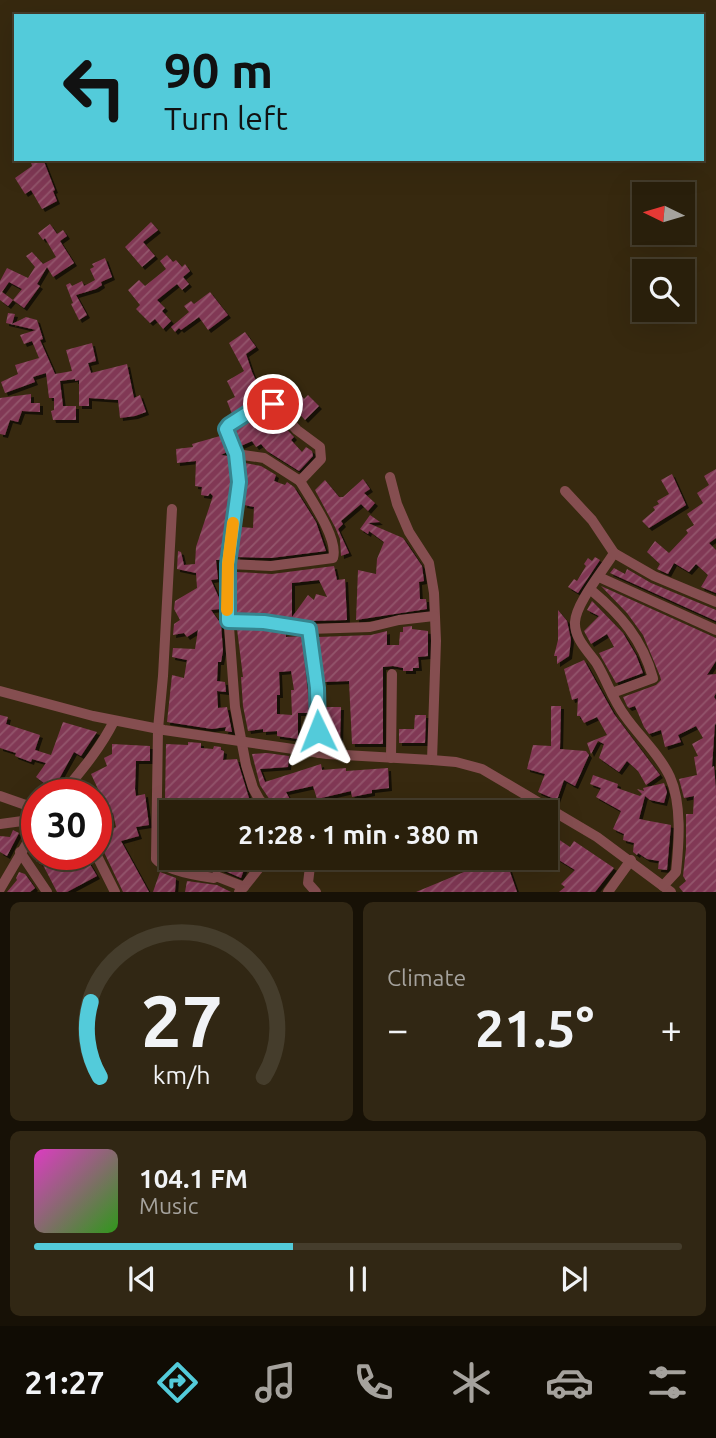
<!DOCTYPE html>
<meta charset="utf-8">
<style>
:root{--surface:#291f0b;--page:#312714;--text:#f1f3f6;--muted:#a5a29d;--line:#453d2c;--accent:#53cbda}
body{margin:0;font-family:Ubuntu,sans-serif;background:var(--page);color:var(--text);height:100vh;display:flex;flex-direction:column;font-size:26px;white-space:nowrap}
*{box-sizing:border-box;margin:0}
p{font-size:23px;color:var(--muted)}
.icon{flex:none;width:38px;height:38px;fill:none;stroke:currentColor;stroke-width:2;stroke-linecap:round;stroke-linejoin:round}
.map{position:relative;height:892px;overflow:hidden}
.side{display:flex;flex-direction:column;gap:10px;padding:10px;background:#171106;flex:1}
.side>*{flex:none}
.guide{position:absolute;left:14px;top:14px;width:690px;height:147px;border-radius:0px;box-shadow:0 7px 28px #0002,0 0 0 2px var(--line);background:#53cbda;color:#111;overflow:hidden}
.needle{width:46px;rotate:275deg}
.fabs{position:absolute;left:632px;top:182px;display:grid;gap:14px}
.fabs a{display:grid;place-items:center;width:63px;height:63px;border-radius:0px;background:var(--surface);box-shadow:0 7px 28px #0002,0 0 0 2px var(--line);font-size:35px}
.speed{position:absolute;left:21px;top:779px;display:flex;gap:14px;font-size:35px;font-weight:700;text-align:center}
.speed>*{display:grid;place-content:center;width:91px;height:91px;border-radius:50%;background:var(--surface);box-shadow:0 7px 28px #0002,0 0 0 2px var(--line);line-height:1}
.speed .limit{border:10px solid #d22;background:#fff;color:#111}
.pin{position:absolute;display:grid;place-items:center;width:60px;height:60px;color:#fff;margin:-30px;border:4px solid #fff;border-radius:50%;box-shadow:0 2px 7px #0007}
.me{position:absolute;width:77px;margin:-38px;rotate:358deg;stroke-linejoin:round;filter:drop-shadow(0 0 5px #0008)}
.turn{display:flex;align-items:center;gap:24px;height:147px;padding:0 35px;font-size:32px}
.turn .icon{width:91px;height:91px;stroke-width:2.5}
.turn b{display:block;font-size:49px;line-height:60px}
.big{font-size:52px;font-weight:700;line-height:1.1}
.side .tile{flex:1;display:flex;flex-direction:column;justify-content:center;gap:10px;min-width:0;padding:0 24px;border-radius:10px;background:var(--page)}
.side .dial{align-items:center;gap:0}
.dial svg{height:182px;overflow:visible;fill:none;stroke:var(--line);stroke-width:7;stroke-linecap:round;text-anchor:middle}
.dial text{fill:var(--text);stroke:none}
.song{display:flex;align-items:center;gap:21px}
.cover{width:84px;height:84px;border-radius:10px;background:linear-gradient(135deg,hsl(310 70% 55%),hsl(110 70% 35%))}
.played{height:7px;border-radius:4px;background:linear-gradient(90deg,var(--accent) 40%,var(--line) 40%)}
.keys{display:flex;justify-content:space-around;direction:ltr}
.heat{display:flex;justify-content:space-between;align-items:center;font-size:38px;direction:ltr}
.side .tiles{flex:1;display:grid;gap:10px;grid-template-columns:1fr 1fr}
.tile:last-child{grid-column:span 2}
.trip{position:absolute;left:159px;top:800px;width:399px;height:70px;border-radius:0px;background:var(--surface);box-shadow:0 7px 28px #0002,0 0 0 2px var(--line);font-weight:700;line-height:70px;text-align:center}
.dock{display:flex;height:112px;justify-content:space-around;align-items:center;background:#100c04;color:var(--muted)}
.dock .icon{width:49px;height:49px}
.dock .current{color:var(--accent)}
.dock b{font-size:32px;color:var(--text)}
.map>svg:first-child{display:block}
.building{fill:url(#building-hatch);fill-rule:evenodd;filter:url(#shadow)}
.lines{fill:none;stroke-linecap:round;stroke-linejoin:round}
.minor{stroke:#854e50;stroke-width:10}
.route-casing{stroke:#36848e;stroke-width:18}
.route{stroke:#53cbda;stroke-width:12}
.slow{stroke:#f59e0b;stroke-width:12}
</style>
<div class="map">
<svg width="716" height="892" viewBox="0 0 716 892">
<defs>
<pattern id="building-hatch" width="6" height="6" patternUnits="userSpaceOnUse" patternTransform="scale(1.75)"><rect width="6" height="6" fill="#813955"/><path d="M-1 1l2-2M0 6l6-6M5 7l2-2" fill="none" stroke="#93556c"/></pattern>
<filter id="shadow"><feDropShadow dx="3" dy="3" stdDeviation="0" flood-color="#0009"/></filter>
</defs>
<rect width="100%" height="100%" fill="#37290f"/>
<g class="building">
<path d="M30 159H43L55 190 53 191 57 201 42 209 31 190 25 194 15 178 32 166Z"/>
<path d="M151 222 158 230 143 242 155 256 142 267 125 247Z"/>
<path d="M50 224 57 234 63 230 67 236 60 241 74 263 53 277 47 267 37 284 40 286 24 308 13 300 22 289 9 282 2 292 13 300 8 306 0 300V281L7 268 28 278 35 267 26 256 32 252 43 264 56 257 45 238 43 240 38 233Z"/>
<path d="M167 255 173 262 176 260 182 267 185 264 190 271 183 277 189 284 182 290 177 284 157 300 165 308 162 311 171 321 163 329 155 319 150 323 136 309 140 305 128 290 139 280 145 286 166 269 160 261Z"/>
<path d="M105 258 112 277 101 282 102 285 96 289 76 295 87 315 79 320 71 304 73 303 66 285 70 283 72 286 82 281 84 286 95 280 90 269 94 267 92 264Z"/>
<path d="M210 292 228 315 208 330 199 317 181 330 179 328 175 332 171 327 189 312 184 306 191 301 194 304Z"/>
<path d="M8 313 15 314 12 324 26 317 37 320 43 339 40 340 55 374 72 371 66 350 92 343 96 361 88 363 91 373 127 364 134 398 140 395 146 412 135 416 120 418 118 400 89 398V406H79V380L75 381V379L60 381 63 406H76V420H53L51 411 54 410V398H49L46 373 33 377 35 382 5 393 1 382 18 374 15 365 39 358 32 341 24 344 20 335 36 330 6 323Z"/>
<path d="M245 332 256 347 246 354 252 372 258 385 266 379 273 389 232 414 227 401 235 397 227 381 244 371 229 343Z"/>
<path d="M291 383 304 399 308 395 319 406 305 420 295 409 291 412 276 397Z"/>
<path d="M31 394V403H40V412L22 411 18 422 10 420 5 435 0 434V398Z"/>
<path d="M270 412 294 437 291 440 302 452 306 447 312 451 313 456 299 471 267 451 261 444 256 447 252 441 241 446 235 431 263 413Z"/>
<path d="M220 436 227 452 221 455 228 456 231 482 220 560H216L218 579 211 580 219 598 220 609 211 610 221 624 223 651 221 662H218L217 681 225 682 226 692 217 691 218 708 227 707 232 732 225 731 226 727 212 729 167 722 172 675 184 678 187 660 172 657 173 648 195 649 198 630 187 637 184 633 173 635 174 624 180 620 174 609 175 601 197 588 196 573 177 569 178 551 181 552 184 565 195 564 196 547 213 496 210 493 208 496 201 495 202 487 195 486 196 461 177 463 176 449 193 447 192 444Z"/>
<path d="M245 463 261 466 276 475 274 481 285 485 287 482 294 487 316 522 326 551 271 558 237 557 241 527 253 528 254 507 244 505 247 483Z"/>
<path d="M716 469V538L709 543 716 550V593L701 587 708 575 696 564 689 572 674 563 668 574 657 569 660 564 647 552 655 541 669 553 688 533 686 530 694 525 687 514 703 503 697 493 709 485 704 476Z"/>
<path d="M672 474 686 505 649 528 642 521 655 510 653 507 659 504 657 501 669 494 661 480Z"/>
<path d="M363 479 370 489 364 493 375 503 368 511 361 504 341 521 343 524 338 529 349 553 341 556 340 539 335 527 315 490 325 480 339 497H343Z"/>
<path d="M370 515 380 522 368 523 403 538 422 566 424 581 419 582 420 599H426L427 609 356 620 358 570 376 574 377 559 384 542 369 531 368 534 360 529Z"/>
<path d="M595 557 600 560 578 593 568 587 574 579 577 581 586 566 584 564 588 558 592 561Z"/>
<path d="M334 566 337 580 345 579 347 620 309 621 265 614 236 613V572L272 574ZM319 580 327 597 316 594 314 600 308 595 292 617V583Z"/>
<path d="M614 568 625 574 627 569 651 583 716 610V621L610 573Z"/>
<path d="M601 586 716 638V661L707 675 716 674V693L714 697 716 700V725L715 723 712 767 714 766 716 790V892H683L679 887 686 881 683 876 686 849V814H693L694 796 684 798 679 779 697 775 694 757 698 756 692 744 703 738 696 726 678 735 681 742 665 747 661 730 649 734 644 727 635 706 629 708 627 706 623 697 656 685 661 680 660 676 643 635 627 613Z"/>
<path d="M592 601 623 633 636 655 643 673 616 683 599 653 614 647 607 634 591 644 584 631 599 616 587 610Z"/>
<path d="M558 610 567 621 571 640 569 656 557 664V656H554L558 640Z"/>
<path d="M412 626V629L428 631V656L418 657 419 668H413V671H403V668L393 666 383 667V744H352L349 681 324 682 318 637 371 635 387 631V645H399L400 632H403V627Z"/>
<path d="M237 629 263 630 286 633V637L302 636 310 713H298V739L277 736V731L263 732V729L248 731 243 706 241 677H243ZM291 671 294 690H291L292 715 277 714V695H280L279 672Z"/>
<path d="M584 660 614 714 660 775 646 785 638 771 627 761 619 772 599 758 604 744 598 741 591 754 587 743 607 735 597 717 584 723 580 716H577L578 698 572 700 564 669Z"/>
<path d="M551 706H561L560 749 586 751 589 755 575 786 564 780 557 800 538 792 545 774 527 769 533 745 551 746Z"/>
<path d="M325 707H341L340 742H327Z"/>
<path d="M0 715 8 717 6 724 40 735 35 750 51 755 63 722 97 732 81 756 74 752 53 790 36 777 46 763 32 759 31 762 15 756 16 753 0 748Z"/>
<path d="M415 715H426L425 743H399V729H414Z"/>
<path d="M188 742 201 743V748L213 749 214 746 221 747V750L224 751 223 760 237 759 249 798 250 812H223V805L204 803 203 812 172 810V858H179V862L164 856 166 744 188 745Z"/>
<path d="M112 744 150 746V761H136L135 789 136 796 145 794 149 825 136 827 139 836 121 841 149 892H123L103 850 96 846V837L116 827 113 813 96 821V805L104 802 91 774 107 766 104 758 112 754Z"/>
<path d="M267 753 289 756 288 767 260 769 265 782 321 764 322 770 346 768V771L388 768 389 788 372 790V793L352 797 351 791 317 799 313 786 286 792 293 805 278 812 260 785 252 754Z"/>
<path d="M593 775 618 784 617 788 640 796 642 794 637 789 644 791 643 788 664 783 667 792 664 803 650 800 645 796 639 819 671 825 667 870 658 869 659 861 647 859 638 853 637 855 633 852 634 843 623 840 624 834 613 829 621 811 596 797 601 788 590 784Z"/>
<path d="M13 830 19 833 7 856 0 852V836L10 837Z"/>
<path d="M546 831 570 847 574 841 614 868 595 892H559L565 887 561 884 575 870 546 852Z"/>
<path d="M37 842V854H52L58 865 78 854H84L97 876 67 892H57L42 863 40 864 37 858V862L31 852Z"/>
<path d="M192 858H228L246 864 241 878 218 868 212 870 190 866Z"/>
<path d="M468 858H502L505 870 509 869 517 892H416L464 872 463 868 471 866Z"/>
<path d="M19 872 25 874 35 888 30 892H7L17 880 16 878Z"/>
<path d="M160 872 176 878 175 892H153Z"/>
<path d="M187 881 217 885 231 892H185Z"/>
</g>
<g class="lines">
<g class="minor">
<path d="M236 454 264 458 300 481 321 459 320 447 297 430 273 404 260 405 229 425 226 430 236 454 239 482 228 564 227 600 235 707 246 765 253 788 259 799 270 812"/>
<path d="M390 477 397 504 409 532 429 563 434 593 436 641 432 760"/>
<path d="M565 491 592 520 614 553"/>
<path d="M172 509 163 676 158 729 156 859C164 870 200 876 214 878L216 876 244 887 239 892"/>
<path d="M228 564 271 566 333 558C339 539 310 498 300 481"/>
<path d="M599 577 716 630"/>
<path d="M591 590C621 615 642 639 653 678L612 693"/>
<path d="M228 621 264 622 309 629 317 688 319 753"/>
<path d="M309 629 370 627 399 620 434 616"/>
<path d="M0 691 93 716 164 730 327 754 432 760 456 762 482 769 597 837 671 892"/>
<path d="M391 758 392 674"/>
<path d="M62 794C81 771 100 749 114 721"/>
<path d="M0 796 37 809"/>
<path d="M0 824 37 819"/>
<path d="M20 852 47 892"/>
<path d="M96 854 115 892"/>
<path d="M311 858 308 883 316 892"/>
<path d="M663 886 676 872C679 843 682 804 670 777 660 755 639 736 625 716 613 700 607 681 597 664 589 652 574 639 575 622 576 603 603 571 614 553L654 576 716 602"/>
<path d="M244 887 267 858"/>
<path d="M0 889 37 826"/>
<path d="M608 892 631 860"/>
</g>
</g>
<g class="lines">
<g class="route-casing">
<path id="route" d="M273 404 260 405 229 425 226 429 236 454 239 482 228 564V621L264 622 309 629 317 688 318 731"/>
</g>
<use href="#route" class="route"/>
<path class="slow" d="M227 610 228 564 233 523"/>
</g>
</svg>
<div class="fabs">
<a><svg class="needle" viewBox="-14 -14 28 28"><path d="M0-13l5 13h-10z" fill="#e53935"/><path d="M0 13l5-13h-10z" fill="#a5a29d"/></svg></a>
<a><svg class="icon" aria-label="search" viewBox="0 0 24 24"><circle cx="10" cy="10" r="6"/><path d="M15 15l6 6"/></svg></a>
</div>
<div class="speed"><div class="limit">30</div></div>
<div class="pin" style="left:273px;top:404px;background:#d93025"><svg class="icon" aria-label="arrive" viewBox="0 0 24 24"><path d="M6 21V4h12l-3 4 3 4H6"/></svg></div>
<svg class="me" style="left:318px;top:731px" viewBox="-20 -20 40 40"><path d="M0-17L14 15 0 8-14 15z" fill="#53cbda" stroke="#fff" stroke-width="4"/></svg>
<div class="trip">21:28 · 1 min · 380 m</div>
<div class="guide">
<div class="turn"><svg class="icon" aria-label="left" viewBox="0 0 24 24"><path d="M17 20v-9H6M10 6l-5 5 5 5"/></svg><div><b>90 m</b>Turn left</div></div>
</div>
</div>
<section class="side">
<div class="tiles">
<div class="tile dial"><svg viewBox="0 0 100 80">
<path d="M14 69A42 42 0 1 1 86 69"/>
<path d="M14 69A42 42 0 0 1 10 36" stroke="#53cbda"/>
<text x="50" y="56" font-size="32" font-weight="700">27</text>
<text x="50" y="72" font-size="11">km/h</text>
</svg></div>
<div class="tile"><p>Climate</p>
<div class="heat"><a>−</a><b class="big">21.5°</b><a>+</a></div>
</div>
<div class="tile">
<div class="song"><i class="cover"></i><div><b>104.1 FM</b><p>Music</p></div></div>
<div class="played"></div>
<div class="keys"><svg class="icon" aria-label="previous" viewBox="0 0 24 24"><path d="M18 5L8 12l10 7zM5 5v14"/></svg><svg class="icon" aria-label="pause" viewBox="0 0 24 24"><path d="M8 5v14M16 5v14"/></svg><svg class="icon" aria-label="next" viewBox="0 0 24 24"><path d="M6 5l10 7-10 7zM19 5v14"/></svg></div>
</div>
</div>
</section>
<nav class="dock">
<b>21:27</b>
<svg class="icon current" aria-label="directions" viewBox="0 0 24 24"><path d="M12 3l9 9-9 9-9-9zM9 14v-3h6M13 9l2 2-2 2"/></svg>
<svg class="icon" aria-label="music" viewBox="0 0 24 24"><path d="M9 18V5l10-2v13"/><circle cx="6" cy="18" r="3"/><circle cx="16" cy="16" r="3"/></svg>
<svg class="icon" aria-label="phone" viewBox="0 0 24 24"><path d="M5 4h4l2 5-3 2q2 4 5 5l2-3 5 2v4C11 20 4 13 5 4z"/></svg>
<svg class="icon" aria-label="climate" viewBox="0 0 24 24"><path d="M12 3v18M4 7l16 10M4 17L20 7"/></svg>
<svg class="icon" aria-label="car" viewBox="0 0 24 24"><path d="M5 17H2v-5l4-1 3-4h7l3 4 3 1v5h-3M9 17h6M6 11h13"/><circle cx="7" cy="17" r="2"/><circle cx="17" cy="17" r="2"/></svg>
<svg class="icon" aria-label="filters" viewBox="0 0 24 24"><path d="M4 7h16M4 17h16"/><circle cx="9" cy="7" r="2"/><circle cx="15" cy="17" r="2"/></svg>
</nav>
